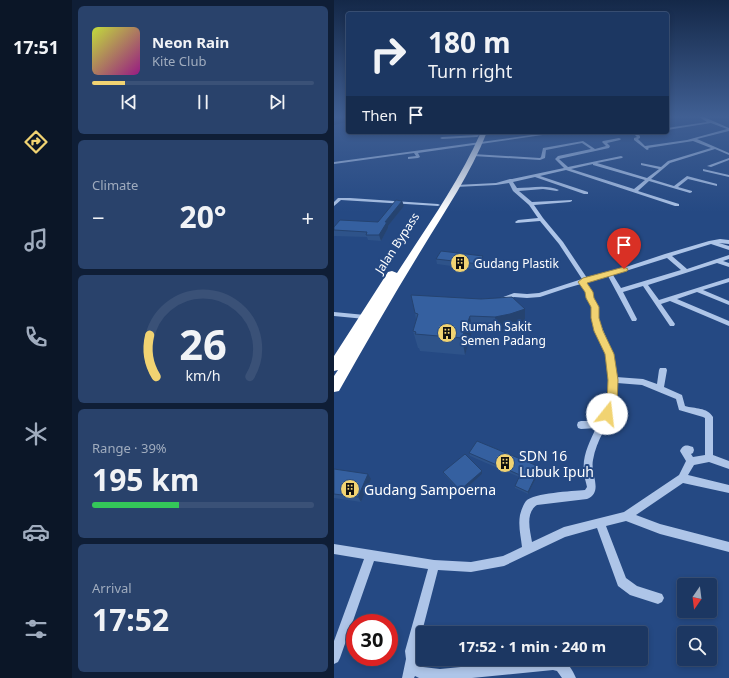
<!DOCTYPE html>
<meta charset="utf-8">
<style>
:root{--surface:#1c3762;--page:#29426b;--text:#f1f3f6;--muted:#a0acbe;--line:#3a5177;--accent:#f1d372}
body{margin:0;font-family:"Noto Sans",sans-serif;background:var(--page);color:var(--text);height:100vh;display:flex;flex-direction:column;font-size:15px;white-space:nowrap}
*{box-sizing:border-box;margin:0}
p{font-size:13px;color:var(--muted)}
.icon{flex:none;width:22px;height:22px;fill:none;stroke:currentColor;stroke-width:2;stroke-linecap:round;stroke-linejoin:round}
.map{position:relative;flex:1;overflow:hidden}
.side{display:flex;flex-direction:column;gap:6px;padding:6px;background:#0f1e36;width:262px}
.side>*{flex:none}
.hud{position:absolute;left:12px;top:12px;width:323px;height:122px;border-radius:4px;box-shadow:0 2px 6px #0003,0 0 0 1px var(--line);background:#1c3762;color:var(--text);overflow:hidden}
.needle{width:26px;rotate:194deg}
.tools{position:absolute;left:343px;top:578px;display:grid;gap:8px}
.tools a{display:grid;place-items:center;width:40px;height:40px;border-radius:4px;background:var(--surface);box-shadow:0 2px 6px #0003,0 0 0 1px var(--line);font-size:20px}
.speed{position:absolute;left:12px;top:614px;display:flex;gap:8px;font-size:20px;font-weight:700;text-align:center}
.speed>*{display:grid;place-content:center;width:52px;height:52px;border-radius:50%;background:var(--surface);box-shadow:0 2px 6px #0003,0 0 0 1px var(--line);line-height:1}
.speed .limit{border:6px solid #d22;background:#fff;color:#111}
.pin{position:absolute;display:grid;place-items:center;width:34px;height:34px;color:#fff;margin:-41px -17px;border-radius:50% 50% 50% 0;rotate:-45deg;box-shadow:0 0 4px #0007}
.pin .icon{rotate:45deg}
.me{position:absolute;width:44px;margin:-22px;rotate:16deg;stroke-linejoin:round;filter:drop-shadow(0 0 3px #0008)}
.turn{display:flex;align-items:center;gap:14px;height:84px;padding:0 16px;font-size:18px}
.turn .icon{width:52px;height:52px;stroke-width:2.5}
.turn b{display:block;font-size:28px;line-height:34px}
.then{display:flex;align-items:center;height:38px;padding:0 16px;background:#0003;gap:8px;font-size:15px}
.big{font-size:30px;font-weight:700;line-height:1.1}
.side .tile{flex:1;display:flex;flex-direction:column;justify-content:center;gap:6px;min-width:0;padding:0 14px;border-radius:6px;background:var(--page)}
.side .dial{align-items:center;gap:0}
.dial svg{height:104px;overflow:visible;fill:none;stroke:var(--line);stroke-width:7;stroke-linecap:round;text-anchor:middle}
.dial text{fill:var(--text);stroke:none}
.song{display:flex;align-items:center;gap:12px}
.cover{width:48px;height:48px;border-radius:6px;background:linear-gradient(135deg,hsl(70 70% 55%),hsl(310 70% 35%))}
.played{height:4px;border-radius:2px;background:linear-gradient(90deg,var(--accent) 15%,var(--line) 15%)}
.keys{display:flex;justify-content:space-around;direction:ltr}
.heat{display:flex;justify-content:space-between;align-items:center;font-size:22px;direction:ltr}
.charge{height:6px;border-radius:3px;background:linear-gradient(90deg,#34c759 39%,var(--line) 0)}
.trip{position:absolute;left:82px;top:626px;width:232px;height:40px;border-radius:4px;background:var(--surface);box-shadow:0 2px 6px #0003,0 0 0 1px var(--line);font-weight:700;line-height:40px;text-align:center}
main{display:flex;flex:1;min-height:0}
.tabs{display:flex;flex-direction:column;width:72px;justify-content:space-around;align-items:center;background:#0b1627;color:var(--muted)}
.tabs .icon{width:28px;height:28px}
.tabs .selected{color:var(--accent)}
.tabs b{font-size:18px;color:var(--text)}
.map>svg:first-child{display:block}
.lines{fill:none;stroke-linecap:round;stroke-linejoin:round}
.river{fill:#1a3664;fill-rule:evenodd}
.minor{fill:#aec5e8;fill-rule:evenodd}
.highway{fill:#fff;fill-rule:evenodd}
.wall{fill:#2e538a}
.shaded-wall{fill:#254370}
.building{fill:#3560a0;stroke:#254370}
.route{fill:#f1d372;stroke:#9d894a}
.labels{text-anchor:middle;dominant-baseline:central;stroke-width:4;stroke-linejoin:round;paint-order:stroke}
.street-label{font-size:12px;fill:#fff;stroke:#254983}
.poi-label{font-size:12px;fill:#fff;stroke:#254983;text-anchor:start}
.near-poi-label{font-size:14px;fill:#fff;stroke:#254983;text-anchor:start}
</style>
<main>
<nav class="tabs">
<b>17:51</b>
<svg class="icon selected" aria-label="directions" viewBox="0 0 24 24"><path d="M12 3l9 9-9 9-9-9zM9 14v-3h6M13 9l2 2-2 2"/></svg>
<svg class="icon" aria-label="music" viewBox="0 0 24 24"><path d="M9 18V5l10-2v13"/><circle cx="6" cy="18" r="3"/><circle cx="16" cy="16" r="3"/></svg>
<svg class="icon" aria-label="phone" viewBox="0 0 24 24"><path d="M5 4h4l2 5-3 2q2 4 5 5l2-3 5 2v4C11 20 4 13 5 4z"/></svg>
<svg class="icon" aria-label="climate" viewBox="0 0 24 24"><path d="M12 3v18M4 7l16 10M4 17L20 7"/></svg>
<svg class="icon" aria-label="car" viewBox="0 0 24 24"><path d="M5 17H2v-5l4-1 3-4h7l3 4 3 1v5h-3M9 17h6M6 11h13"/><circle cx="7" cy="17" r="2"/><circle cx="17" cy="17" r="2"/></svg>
<svg class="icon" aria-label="filters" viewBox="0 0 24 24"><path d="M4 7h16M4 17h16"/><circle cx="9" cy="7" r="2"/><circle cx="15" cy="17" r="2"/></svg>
</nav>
<section class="side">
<div class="tile">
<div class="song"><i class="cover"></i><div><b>Neon Rain</b><p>Kite Club</p></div></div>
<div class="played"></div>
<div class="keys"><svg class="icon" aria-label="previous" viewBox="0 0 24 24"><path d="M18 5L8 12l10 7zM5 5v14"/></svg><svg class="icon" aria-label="pause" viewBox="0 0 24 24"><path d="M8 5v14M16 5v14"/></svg><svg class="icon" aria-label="next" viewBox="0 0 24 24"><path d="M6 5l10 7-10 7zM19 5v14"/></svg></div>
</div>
<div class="tile"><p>Climate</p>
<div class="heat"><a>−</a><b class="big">20°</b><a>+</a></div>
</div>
<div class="tile dial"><svg viewBox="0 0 100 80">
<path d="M14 69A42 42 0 1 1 86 69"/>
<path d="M14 69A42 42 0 0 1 9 37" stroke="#f1d372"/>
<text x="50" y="56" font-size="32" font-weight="700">26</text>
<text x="50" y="72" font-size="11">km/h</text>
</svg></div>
<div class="tile"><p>Range · 39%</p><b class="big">195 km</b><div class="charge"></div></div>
<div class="tile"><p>Arrival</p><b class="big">17:52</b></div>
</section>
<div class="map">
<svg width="395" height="678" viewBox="0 0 395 678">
<rect width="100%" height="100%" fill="#254983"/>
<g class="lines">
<path class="river" d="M14 118V122L0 125V121Z"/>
<g class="minor">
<path d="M333 117H336L333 118Z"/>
<path d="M365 117H370L395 128V131L363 139 395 153V155L381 149 336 163 317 179 340 186 353 176 383 184V186L354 179 344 187 358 191V192L356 193 315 181 304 191 345 204V206H341L232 170 206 176 254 192V194H250L201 177 179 182 183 188C196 188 213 184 225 190L223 191 209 189 185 191 198 202 238 200V201L236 202 200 205 209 218 229 242 253 278 274 273 331 254 375 241 386 239 395 240V244L385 243 395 246V250L377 244 338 256 353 269 395 255V259L389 261 395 263V267L383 263 314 285 325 300 395 278V282L369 290 395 301V305L363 292 343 299 395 321V326L336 301 327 304 341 324 340 326H336L309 286 289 292 303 319 302 321H298L274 276 252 282 258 291 259 298 264 307V318L279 354 282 377 309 379 323 384 325 370 326 368H332L333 370 330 387 348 395 351 406C361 409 373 407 379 417V455L395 461V469L375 462 360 465 354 475 395 485V493L349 483 302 515 326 524 395 542V552L326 534 292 521 272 526 292 578 303 586 328 594 330 598 328 602 324 604 296 595 284 586 263 528 231 537 170 566 137 572 104 570 83 651 85 662 89 667 106 669 208 659C227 659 234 659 242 678H228L223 671 219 670 138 678H85L81 676 80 678H68L72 659 71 651 94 569 40 561 6 658 4 662 0 664V641L30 559 0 554V544L100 560 137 562 169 556 188 547C187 537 184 526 186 515 187 511 189 505 192 501 200 493 238 491 251 490L253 487C252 482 250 477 250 471 248 456 256 441 262 428L247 429 244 428 243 425 244 422 247 421H266L274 404 275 380 271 354 258 318V307L253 298 252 291 247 284 233 288 206 297 193 298 180 297 166 302 163 300 164 299 180 293 193 294 205 293 248 279 225 244 206 221 182 223 181 222 184 220 204 218 195 205 179 191 175 183 162 185 122 187 120 186 122 185 162 183 176 179H178L230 168 221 159 224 156 257 149 248 143 212 150 211 158 206 160 139 156 137 155 139 154 206 158 207 157 209 148 249 141 261 149 272 146 268 142 269 141 285 138 287 139 286 140 273 143 276 146 275 148 225 159 234 167 287 156 289 157 288 158 263 163 313 178 325 169 307 165V163L327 167 334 161 377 148 359 141 314 148 315 149 313 150 300 140V138L303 137 298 132H302L306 136V138L304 139 311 146 353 140 393 129 377 123 333 130V128L373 122ZM259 164V165L311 180 300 189 237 169ZM333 258 347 270 287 288 279 275ZM283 383 308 385 342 399 345 410 369 417 371 418V455L359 457 357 454 359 453 360 450 359 447C353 445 349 444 346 451L352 461 345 475 290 512 230 527 198 542C196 530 191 513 203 505L253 499C270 492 256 474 259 460 262 440 275 424 282 405 284 399 282 390 283 383Z"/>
<path d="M219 132H229L84 153 86 157 84 158 74 159V157L82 156 80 153 0 164V162Z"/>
<path d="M144 135 145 136 143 137 108 139 106 138 108 137Z"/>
<path d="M395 158V160L377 167 373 166Z"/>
<path d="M369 169 395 175V177L369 171Z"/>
<path d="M4 198H16L104 204 106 205 104 206 7 200 0 206V202Z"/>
<path d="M0 312 31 315 34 317 31 319 0 316Z"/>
</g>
<path class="highway" d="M147 132H153C137 173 111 211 88 249 59 296 32 343 5 391L0 392V376L4 370 0 371V356L54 272 58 271 63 273C92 228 125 182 147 132Z"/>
</g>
<g class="wall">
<path d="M68 201 70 206 54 226V228L47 241 34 240 33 237 0 236V227L44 222Z"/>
<path d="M102 259 149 261 146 270 103 264Z"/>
<path d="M191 309V326L177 331 163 333 138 332 131 355 86 351 85 348H84L79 331 82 320 81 313Z"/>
<path d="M135 453 206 470 194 494 181 488V486L185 477 136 456Z"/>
<path d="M0 469 37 479 27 502 0 498Z"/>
<path d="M109 472 148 474 127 493 110 474Z"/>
</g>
<g class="shaded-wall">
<path d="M68 201 70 206 54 226V228L47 241 45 235 51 222Z"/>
<path d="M149 256V261L146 270 145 264Z"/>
<path d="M191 309V326L177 331 163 333 161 317Z"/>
<path d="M136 316 138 332 131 355 128 338Z"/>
<path d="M206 467V470L194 494V492Z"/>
<path d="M148 471V474L127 493 126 490Z"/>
<path d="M34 474 37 479 27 502 24 497Z"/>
</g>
<g class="building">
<path d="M62 200 68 201 51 222H53L45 235H32L33 232 0 230V227L6 220 44 222Z"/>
<path d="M107 251 149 256 145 264 102 259Z"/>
<path d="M77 295 147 299 178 297 191 309 176 314 161 317 136 316 128 338 81 334 82 332 79 331 84 314 81 313Z"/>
<path d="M143 441 206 467 194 492 181 486 186 475 135 453Z"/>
<path d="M131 454 148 471 126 490 109 472Z"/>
<path d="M0 469 34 474 24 497 0 494Z"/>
</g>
<linearGradient id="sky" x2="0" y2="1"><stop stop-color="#142848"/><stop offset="0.55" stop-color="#405f93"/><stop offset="1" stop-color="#405f93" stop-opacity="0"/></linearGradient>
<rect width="395" height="212" fill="url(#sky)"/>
<path class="route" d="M290 267 294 269 293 271 253 283 259 292 260 298 265 307V318L269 331 280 354 284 380 283 404 277 418 273 419 269 418 268 414 273 404 274 380 271 354 260 331 257 318V307L252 298 251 292 244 282 249 278Z"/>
<defs>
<g id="building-disc" transform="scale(1)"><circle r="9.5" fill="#f1d372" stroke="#254983"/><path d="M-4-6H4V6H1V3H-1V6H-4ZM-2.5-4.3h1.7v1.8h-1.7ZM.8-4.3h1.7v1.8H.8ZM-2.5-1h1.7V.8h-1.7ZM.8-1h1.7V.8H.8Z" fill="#111"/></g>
</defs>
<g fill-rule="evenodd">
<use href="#building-disc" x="126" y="263"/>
<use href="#building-disc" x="113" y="333"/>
<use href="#building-disc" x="171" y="463"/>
<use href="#building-disc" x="16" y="489"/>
</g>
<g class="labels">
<g class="street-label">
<text transform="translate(63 243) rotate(-57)">Jalan Bypass</text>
</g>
<g class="poi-label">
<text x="140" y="263">Gudang Plastik</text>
<text x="127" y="326">Rumah Sakit<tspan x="127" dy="14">Semen Padang</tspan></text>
</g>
<g class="near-poi-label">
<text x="185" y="455">SDN 16<tspan x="185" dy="16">Lubuk Ipuh</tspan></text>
<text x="30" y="489">Gudang Sampoerna</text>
</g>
</g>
</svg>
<div class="tools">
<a><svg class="needle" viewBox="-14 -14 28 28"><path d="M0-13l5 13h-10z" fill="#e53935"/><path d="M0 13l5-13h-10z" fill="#a0acbe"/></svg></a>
<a><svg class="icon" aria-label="search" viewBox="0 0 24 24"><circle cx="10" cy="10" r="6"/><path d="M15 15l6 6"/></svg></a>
</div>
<div class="speed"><div class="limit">30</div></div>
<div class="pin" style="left:290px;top:269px;background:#d93025"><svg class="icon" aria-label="arrive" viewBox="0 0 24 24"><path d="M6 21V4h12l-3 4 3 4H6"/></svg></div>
<svg class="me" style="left:273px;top:414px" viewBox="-20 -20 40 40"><circle r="19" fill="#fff"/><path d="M0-13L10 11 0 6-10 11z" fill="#f1d372"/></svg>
<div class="trip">17:52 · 1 min · 240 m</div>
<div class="hud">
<div class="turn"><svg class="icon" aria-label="right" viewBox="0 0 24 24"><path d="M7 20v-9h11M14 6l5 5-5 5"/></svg><div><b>180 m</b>Turn right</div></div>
<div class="then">Then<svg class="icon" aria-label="arrive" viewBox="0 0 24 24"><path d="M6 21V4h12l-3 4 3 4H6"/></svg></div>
</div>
</div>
</main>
